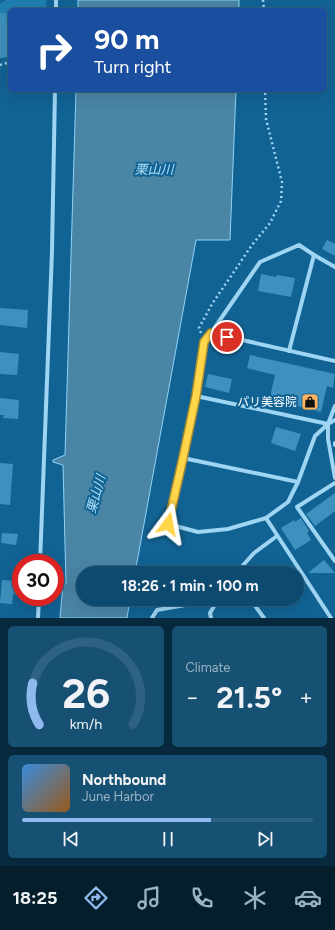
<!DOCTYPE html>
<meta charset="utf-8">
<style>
:root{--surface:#0d4a6f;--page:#165174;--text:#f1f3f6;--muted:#9ab3c3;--line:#2d6282;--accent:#90b9f0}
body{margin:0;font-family:Figtree,"Noto Sans JP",sans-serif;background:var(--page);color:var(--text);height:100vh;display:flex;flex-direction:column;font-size:15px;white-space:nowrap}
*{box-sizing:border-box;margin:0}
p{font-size:13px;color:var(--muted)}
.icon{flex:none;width:22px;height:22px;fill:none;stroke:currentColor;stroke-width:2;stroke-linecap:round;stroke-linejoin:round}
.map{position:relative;height:618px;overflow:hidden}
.drawer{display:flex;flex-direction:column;gap:8px;padding:8px;background:#07293d;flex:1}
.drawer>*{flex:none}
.banner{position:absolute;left:8px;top:8px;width:319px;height:84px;border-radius:6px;box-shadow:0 4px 16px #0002,0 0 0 1px var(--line);background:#1a4fa0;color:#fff;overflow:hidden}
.speed{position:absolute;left:12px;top:554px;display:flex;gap:8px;font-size:20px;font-weight:700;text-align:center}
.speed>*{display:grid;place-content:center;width:52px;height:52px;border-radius:50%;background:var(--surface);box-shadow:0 4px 16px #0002,0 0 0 1px var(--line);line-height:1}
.speed .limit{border:6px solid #d22;background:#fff;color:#111}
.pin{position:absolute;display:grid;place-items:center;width:34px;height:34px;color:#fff;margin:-17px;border:2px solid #fff;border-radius:50%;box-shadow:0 1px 4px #0007}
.me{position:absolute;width:44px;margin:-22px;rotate:13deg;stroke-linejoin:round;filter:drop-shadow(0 0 3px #0008)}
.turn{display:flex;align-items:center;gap:14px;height:84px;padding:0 20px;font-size:18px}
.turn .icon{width:52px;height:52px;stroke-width:2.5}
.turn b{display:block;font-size:28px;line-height:34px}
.big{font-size:30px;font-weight:700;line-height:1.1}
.drawer .tile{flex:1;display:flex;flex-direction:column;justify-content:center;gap:6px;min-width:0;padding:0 14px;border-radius:6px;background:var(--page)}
.drawer .dial{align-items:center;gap:0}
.dial svg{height:104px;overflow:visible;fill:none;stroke:var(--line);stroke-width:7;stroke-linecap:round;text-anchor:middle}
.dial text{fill:var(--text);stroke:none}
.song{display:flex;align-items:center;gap:12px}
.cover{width:48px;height:48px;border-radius:6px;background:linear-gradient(135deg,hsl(210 70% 55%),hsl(30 70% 35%))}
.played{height:4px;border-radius:2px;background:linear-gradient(90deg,var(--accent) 65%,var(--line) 65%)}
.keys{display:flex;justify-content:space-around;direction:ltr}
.heat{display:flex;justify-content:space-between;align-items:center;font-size:22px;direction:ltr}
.drawer .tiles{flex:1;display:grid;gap:8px;grid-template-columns:1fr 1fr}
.tile:last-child{grid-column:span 2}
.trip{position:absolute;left:76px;top:566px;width:228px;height:40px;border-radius:20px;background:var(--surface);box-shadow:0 4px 16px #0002,0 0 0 1px var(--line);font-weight:700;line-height:40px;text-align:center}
.tabs{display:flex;height:64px;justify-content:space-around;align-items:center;background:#051e2c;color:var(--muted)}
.tabs .icon{width:28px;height:28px}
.tabs .on{color:var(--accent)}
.tabs b{font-size:18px;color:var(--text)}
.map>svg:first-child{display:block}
.green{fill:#1f7eb1}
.water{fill:#4a85a6;stroke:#8fd4f7}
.building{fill:#3e90be}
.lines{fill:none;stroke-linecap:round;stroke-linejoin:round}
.path{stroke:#9ed5f3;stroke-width:2.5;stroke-dasharray:2 3;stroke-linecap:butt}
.street{stroke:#9ed5f3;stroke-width:4}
.route-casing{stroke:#a68a30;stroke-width:10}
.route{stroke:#ffd54a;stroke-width:7}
.labels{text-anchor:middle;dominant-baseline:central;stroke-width:4;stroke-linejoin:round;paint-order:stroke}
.poi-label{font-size:12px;fill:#fff;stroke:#116394;text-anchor:end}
.water-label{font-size:13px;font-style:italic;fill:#aee0fa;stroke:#116394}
</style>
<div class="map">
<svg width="335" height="618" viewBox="0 0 335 618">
<rect width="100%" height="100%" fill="#116394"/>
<path class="green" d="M6 0H46V10H10V19L0 13V4Z"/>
<g class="water">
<rect x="78" y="0" width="161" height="10"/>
<path d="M76 90H236L230 240H196L135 573H83V599H130L127 618H60L63 584H66L63 465 53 462V460L65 455Z"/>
</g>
<g class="building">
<path d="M0 13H6L10 38V57L0 58Z"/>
<path d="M327 240 335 244V256L322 249Z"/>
<path d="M261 274 276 277 277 275 295 278 291 297 258 291Z"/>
<path d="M0 308 28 310 27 328 0 325Z"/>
<path d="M0 352 19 354 17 375 0 374Z"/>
<path d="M250 355 335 374 333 388 327 386 321 412 297 406 298 403 270 397 275 375 247 368Z"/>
<path d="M208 374 232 379 229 393 205 387Z"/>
<path d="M0 398 19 400 18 419 3 418 4 415H0Z"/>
<path d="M276 427 301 434 295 451 271 443Z"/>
<path d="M0 463 13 464 10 505 0 504Z"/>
<path d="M335 493V511L315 526 306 514Z"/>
<path d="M301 518 309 531 307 533 311 540 295 550 281 528 294 520 295 522Z"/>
<path d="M2 533 18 534 16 545 1 543Z"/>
<path d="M324 560 335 573H308Z"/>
<path d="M2 580 17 581V595L13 594 12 604 0 603Z"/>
</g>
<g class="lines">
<g class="path">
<path d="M263 0 264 10"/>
<path d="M0 65 10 62"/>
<path d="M201 333 199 328 212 304 252 245 270 223 281 201 282 182 266 119 265 90"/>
</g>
<g class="street">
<path d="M56 0V10"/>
<path d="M335 267 314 255 299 245 260 262 211 333 204 342 196 396 183 458 168 524 198 532 228 529 266 518 288 502 298 482 315 436 328 424 335 406"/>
<path d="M211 333 335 361"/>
<path d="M289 351 314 255"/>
<path d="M196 396 328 424 335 420"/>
<path d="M328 424V439L335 478"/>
<path d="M335 443V445"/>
<path d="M183 458 298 482"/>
<path d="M335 483 297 507 335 561"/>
<path d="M266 518 331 618"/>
<path d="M40 563 52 251 55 90"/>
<path d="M236 573 254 553 277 536"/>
<path d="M250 599 264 618"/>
<path d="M38 618 39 597"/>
<path d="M152 618 157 610 208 601 216 603 218 599"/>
<path d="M211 618 210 613 216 603"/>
</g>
</g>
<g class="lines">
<g class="route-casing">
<path id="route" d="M168 524 183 458 196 396 204 342 211 333 227 337"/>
</g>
<use href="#route" class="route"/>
</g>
<defs>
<g id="shop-square" transform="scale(0.9)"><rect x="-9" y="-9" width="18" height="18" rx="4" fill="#ffb260" stroke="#116394"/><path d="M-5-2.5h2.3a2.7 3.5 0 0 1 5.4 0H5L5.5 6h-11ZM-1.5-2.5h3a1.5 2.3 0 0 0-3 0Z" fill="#111"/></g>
</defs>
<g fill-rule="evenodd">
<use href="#shop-square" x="310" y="402"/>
</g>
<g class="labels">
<g class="poi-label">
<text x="297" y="402">パリ美容院</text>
</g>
<g class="water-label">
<text x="154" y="169">栗山川</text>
<text transform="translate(96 494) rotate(-74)">栗山川</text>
</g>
</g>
</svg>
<div class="speed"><div class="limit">30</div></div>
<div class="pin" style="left:227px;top:337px;background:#d93025"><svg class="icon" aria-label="arrive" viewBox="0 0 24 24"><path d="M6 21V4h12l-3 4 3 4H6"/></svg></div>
<svg class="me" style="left:168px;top:524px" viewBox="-20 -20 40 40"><path d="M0-17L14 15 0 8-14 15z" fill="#ffd54a" stroke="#fff" stroke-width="4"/></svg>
<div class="trip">18:26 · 1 min · 100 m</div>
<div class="banner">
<div class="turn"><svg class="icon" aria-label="right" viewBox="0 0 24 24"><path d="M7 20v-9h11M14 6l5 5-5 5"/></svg><div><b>90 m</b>Turn right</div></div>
</div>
</div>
<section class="drawer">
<div class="tiles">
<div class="tile dial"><svg viewBox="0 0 100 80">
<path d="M14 69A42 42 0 1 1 86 69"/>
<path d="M14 69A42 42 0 0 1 9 37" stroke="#90b9f0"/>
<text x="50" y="56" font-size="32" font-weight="700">26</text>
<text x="50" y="72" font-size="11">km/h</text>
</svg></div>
<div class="tile"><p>Climate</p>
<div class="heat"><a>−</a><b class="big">21.5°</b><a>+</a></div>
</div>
<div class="tile">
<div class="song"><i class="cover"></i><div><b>Northbound</b><p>June Harbor</p></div></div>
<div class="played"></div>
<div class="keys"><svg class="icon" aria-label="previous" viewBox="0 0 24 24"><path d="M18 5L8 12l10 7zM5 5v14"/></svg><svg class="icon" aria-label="pause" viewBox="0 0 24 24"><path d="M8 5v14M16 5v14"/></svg><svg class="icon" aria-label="next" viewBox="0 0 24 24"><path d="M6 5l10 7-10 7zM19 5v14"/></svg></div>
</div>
</div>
</section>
<nav class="tabs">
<b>18:25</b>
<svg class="icon on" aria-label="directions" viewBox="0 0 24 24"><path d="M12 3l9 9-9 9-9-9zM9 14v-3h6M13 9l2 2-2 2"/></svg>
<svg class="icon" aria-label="music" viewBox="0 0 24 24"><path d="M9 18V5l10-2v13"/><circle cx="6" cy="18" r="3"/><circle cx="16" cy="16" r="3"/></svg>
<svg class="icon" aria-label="phone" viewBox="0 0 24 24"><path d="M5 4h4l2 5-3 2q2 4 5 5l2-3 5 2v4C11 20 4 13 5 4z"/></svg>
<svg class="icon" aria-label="climate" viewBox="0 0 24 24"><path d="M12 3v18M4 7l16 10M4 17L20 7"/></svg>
<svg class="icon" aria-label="car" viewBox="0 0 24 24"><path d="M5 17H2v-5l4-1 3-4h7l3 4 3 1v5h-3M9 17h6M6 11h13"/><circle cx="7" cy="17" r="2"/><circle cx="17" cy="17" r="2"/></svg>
</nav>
